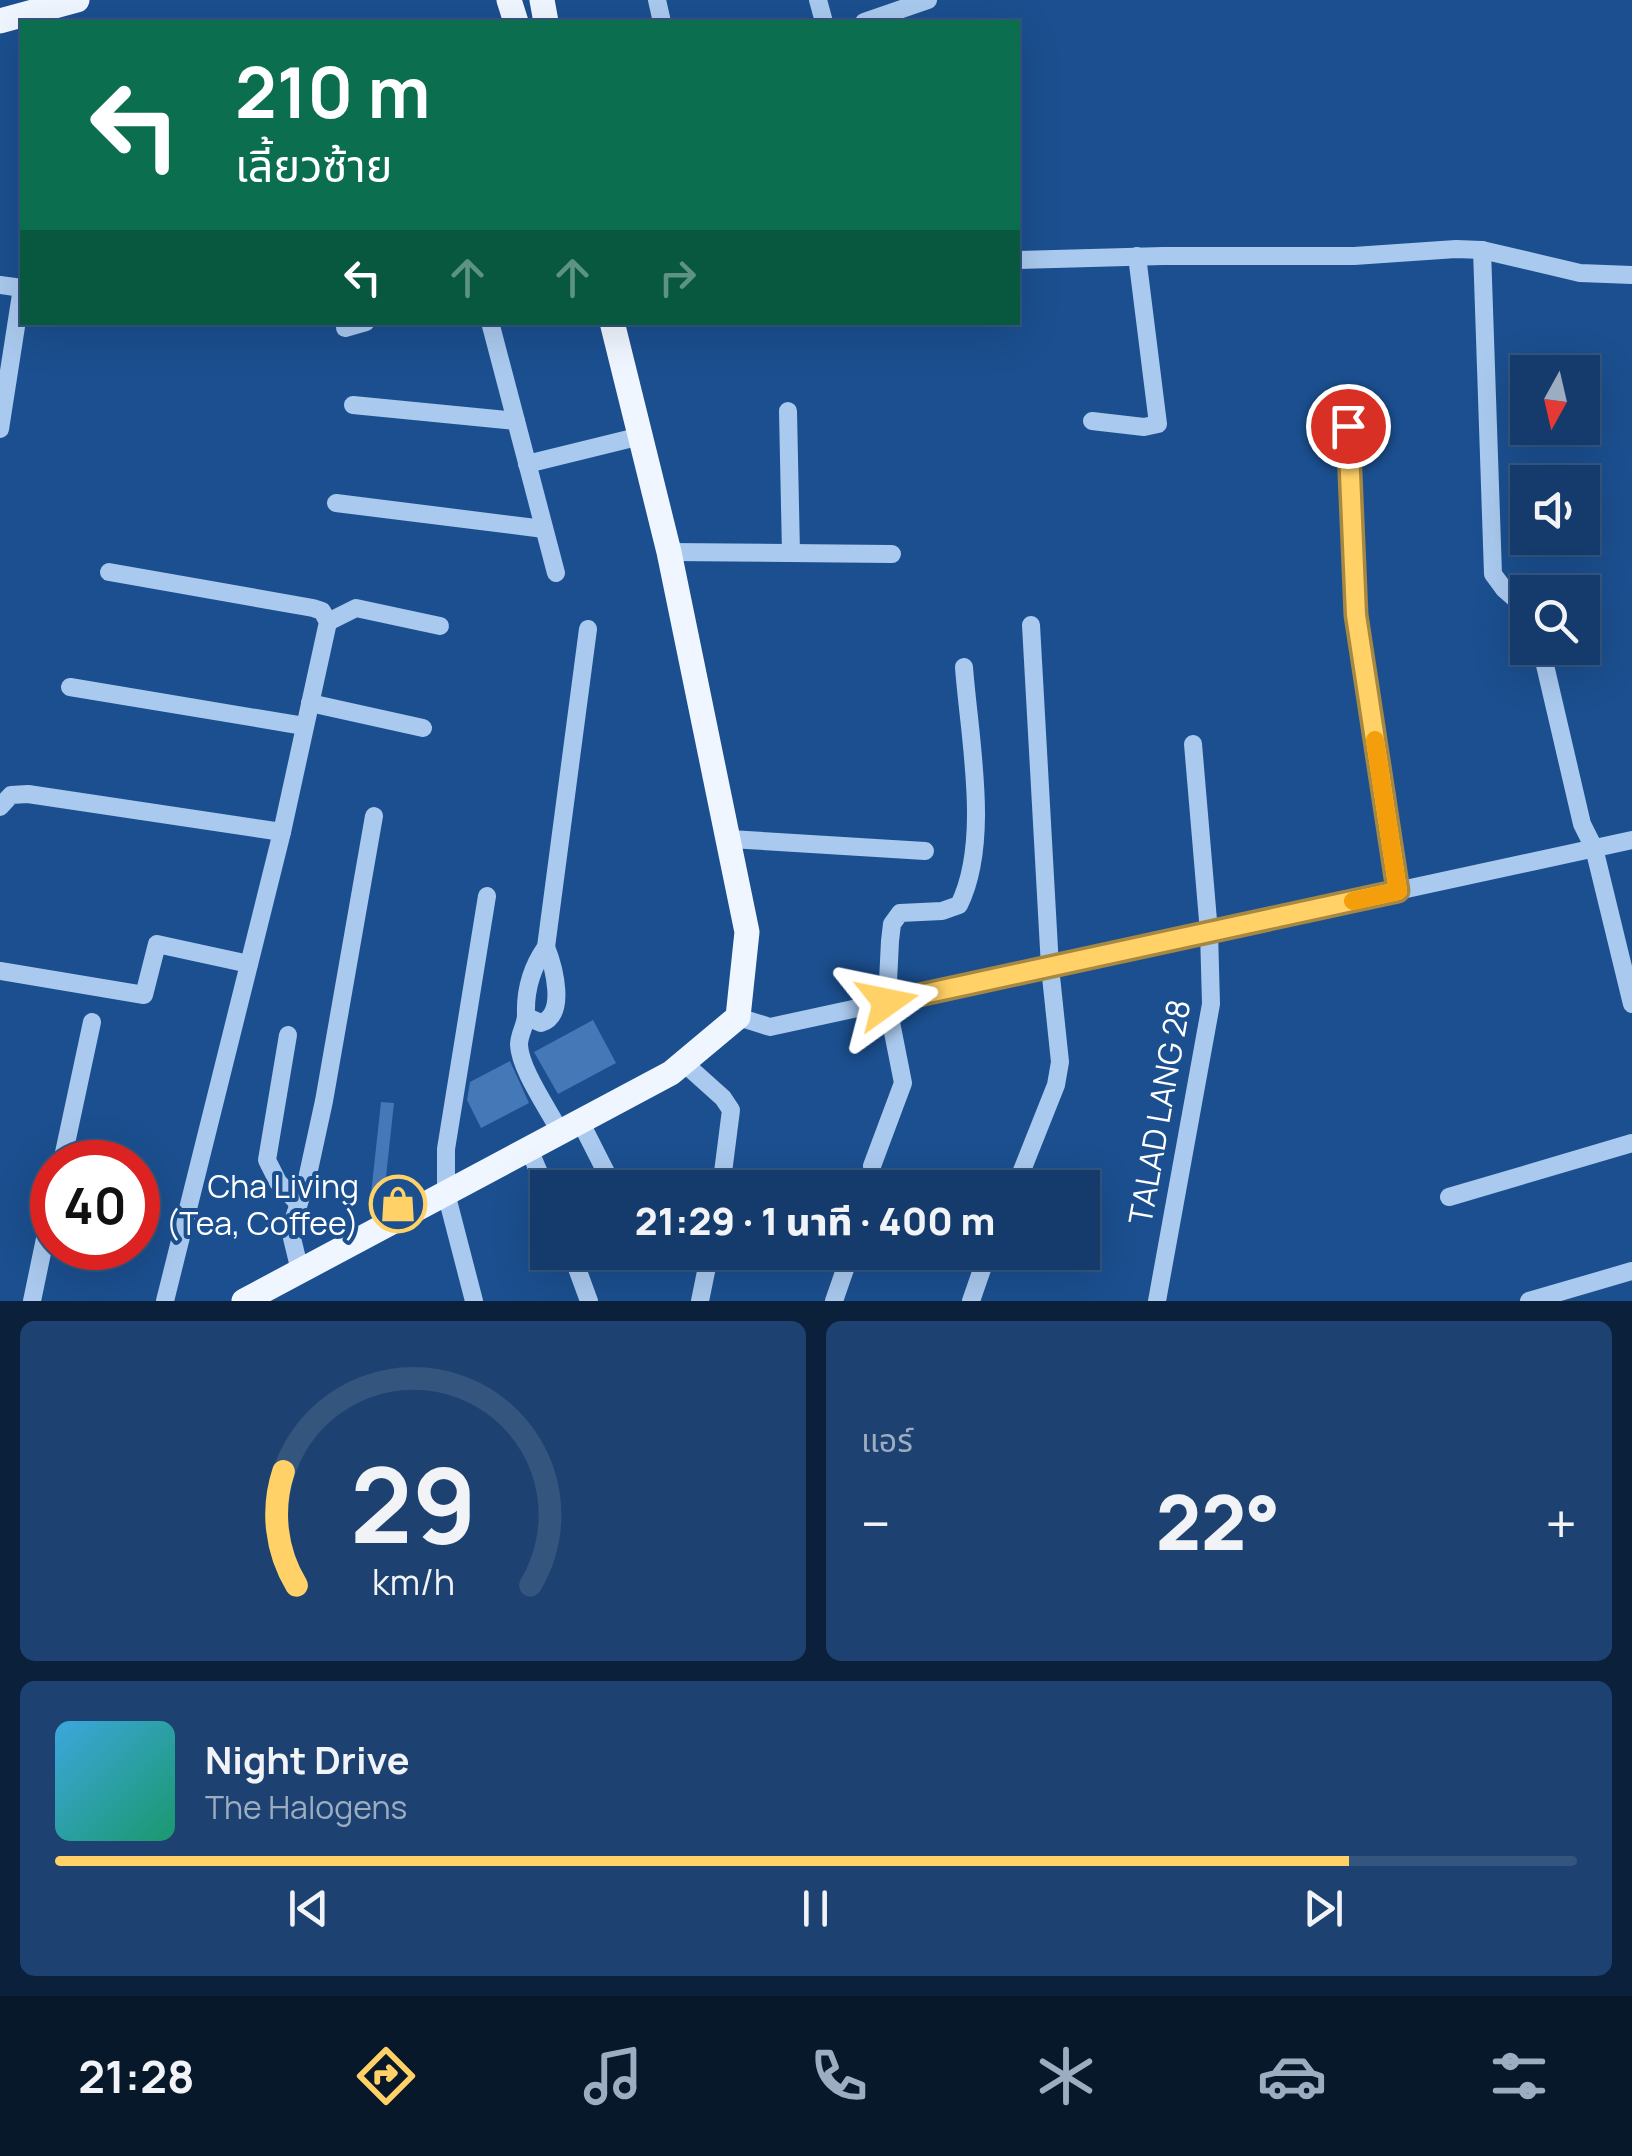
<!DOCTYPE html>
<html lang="th">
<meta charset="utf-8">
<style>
:root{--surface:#143b6b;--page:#1d4271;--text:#f1f3f6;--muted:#9dadc1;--line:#33557e;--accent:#ffd166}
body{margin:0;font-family:Manrope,"Noto Sans Thai",sans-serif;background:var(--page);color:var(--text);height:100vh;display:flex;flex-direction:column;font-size:38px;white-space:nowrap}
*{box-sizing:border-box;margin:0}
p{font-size:32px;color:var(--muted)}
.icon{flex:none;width:55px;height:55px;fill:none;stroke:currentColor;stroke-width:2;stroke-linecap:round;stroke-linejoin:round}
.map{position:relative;height:1301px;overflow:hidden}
.panel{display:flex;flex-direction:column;gap:20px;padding:20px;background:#0b203b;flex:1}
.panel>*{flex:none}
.guide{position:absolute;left:20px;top:20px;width:1000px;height:305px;border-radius:0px;box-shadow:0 10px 40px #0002,0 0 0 2px var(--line);background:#0b6e4f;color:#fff;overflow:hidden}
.needle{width:65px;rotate:188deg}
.tools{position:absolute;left:1510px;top:355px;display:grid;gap:20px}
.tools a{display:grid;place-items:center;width:90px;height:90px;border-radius:0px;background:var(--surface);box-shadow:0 10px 40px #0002,0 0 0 2px var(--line);font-size:50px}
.speed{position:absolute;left:30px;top:1140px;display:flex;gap:20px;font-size:50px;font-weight:700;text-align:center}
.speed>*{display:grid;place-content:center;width:130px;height:130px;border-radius:50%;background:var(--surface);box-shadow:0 10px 40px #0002,0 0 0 2px var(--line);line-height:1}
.speed .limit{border:15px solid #d22;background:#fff;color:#111}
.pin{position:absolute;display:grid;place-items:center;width:85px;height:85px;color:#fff;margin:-42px;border:5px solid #fff;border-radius:50%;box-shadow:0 2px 10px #0007}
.me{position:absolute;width:110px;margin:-55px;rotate:78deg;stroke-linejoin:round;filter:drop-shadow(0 0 8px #0008)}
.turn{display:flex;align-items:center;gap:35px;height:210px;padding:0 50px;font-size:45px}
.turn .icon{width:130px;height:130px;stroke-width:2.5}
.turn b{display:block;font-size:70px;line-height:85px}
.lanes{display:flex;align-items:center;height:95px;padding:0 50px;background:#0003;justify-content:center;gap:50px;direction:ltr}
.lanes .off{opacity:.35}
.big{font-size:75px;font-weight:800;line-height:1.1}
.panel .card{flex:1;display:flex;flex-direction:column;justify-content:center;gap:15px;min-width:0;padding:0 35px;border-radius:15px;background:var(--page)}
.panel .dial{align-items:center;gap:0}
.dial svg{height:260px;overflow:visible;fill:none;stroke:var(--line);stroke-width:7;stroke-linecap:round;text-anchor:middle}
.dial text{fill:var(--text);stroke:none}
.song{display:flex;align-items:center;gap:30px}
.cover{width:120px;height:120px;border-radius:15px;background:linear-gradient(135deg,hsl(200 70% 55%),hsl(160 70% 35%))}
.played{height:10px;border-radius:5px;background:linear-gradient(90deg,var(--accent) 85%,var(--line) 85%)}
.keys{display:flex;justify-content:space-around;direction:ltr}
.heat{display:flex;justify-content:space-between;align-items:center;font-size:55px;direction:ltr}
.panel .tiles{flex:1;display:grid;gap:20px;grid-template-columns:1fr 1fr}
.card:last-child{grid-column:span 2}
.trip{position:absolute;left:530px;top:1170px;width:570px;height:100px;border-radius:0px;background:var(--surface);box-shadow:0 10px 40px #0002,0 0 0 2px var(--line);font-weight:800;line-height:100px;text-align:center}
.tab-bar{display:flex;height:160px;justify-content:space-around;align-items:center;background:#08182b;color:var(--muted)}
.tab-bar .icon{width:70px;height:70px}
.tab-bar .on{color:var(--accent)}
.tab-bar b{font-size:45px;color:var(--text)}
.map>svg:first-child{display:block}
.building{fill:#4478b7}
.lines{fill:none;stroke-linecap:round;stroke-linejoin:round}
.minor{stroke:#a9c9ee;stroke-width:18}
.major{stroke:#f0f6ff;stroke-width:25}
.route-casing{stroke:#a68842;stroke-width:25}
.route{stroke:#ffd166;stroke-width:18}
.slow{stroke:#f59e0b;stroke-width:18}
.labels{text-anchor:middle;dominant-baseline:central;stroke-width:8;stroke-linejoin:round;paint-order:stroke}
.street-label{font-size:32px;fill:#fff;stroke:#1b4f8f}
.poi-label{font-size:32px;fill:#fff;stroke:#1b4f8f;text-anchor:end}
</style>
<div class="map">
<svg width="1632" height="1301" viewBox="0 0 1632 1301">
<rect width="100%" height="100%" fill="#1b4f8f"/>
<g class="building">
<path d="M593 1020 616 1063 558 1094 534 1052Z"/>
<path d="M510 1061 529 1103 481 1128 467 1100 470 1082Z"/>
<path d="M381 1102 394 1103 384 1195 371 1194Z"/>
</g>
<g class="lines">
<g class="minor">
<path d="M657 0 662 22"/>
<path d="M818 0 824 22"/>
<path d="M864 22 928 0"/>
<path d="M1482 250 1493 574 1504 589 1528 610"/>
<path d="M1018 260 1163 256H1354L1456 249 1482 250 1580 273 1632 275"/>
<path d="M0 285 22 288 0 429"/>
<path d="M490 322 556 573"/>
<path d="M345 328 366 322"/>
<path d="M353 405 516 421"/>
<path d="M788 411 791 553"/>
<path d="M1092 421 1144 427 1158 424 1137 256"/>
<path d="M1347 426 1356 615 1398 891"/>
<path d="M527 464 641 436"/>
<path d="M336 503 544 529"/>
<path d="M669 552 892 554"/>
<path d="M109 572 313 608 322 611 328 622 282 832 165 1301"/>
<path d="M328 622 356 608 440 626"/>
<path d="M1541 648 1582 824 1594 848 1632 1004"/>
<path d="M70 687 304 726"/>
<path d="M310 703 423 728"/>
<path d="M0 807 11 795 28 794 282 832"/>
<path d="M730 839 925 851"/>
<path d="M0 971 144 995 157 944 249 964"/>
<path d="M527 1017 541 1023C567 1015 554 967 546 947"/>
<path d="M738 1017 770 1027 1632 840"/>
<path d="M288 1035 267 1160 278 1182 298 1203"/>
<path d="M684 1063 723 1098 731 1110 721 1188"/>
<path d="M580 1121 614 1188"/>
<path d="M560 1132C549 1110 520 1069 519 1045 519 1034 526 1025 526 1015 525 990 532 967 546 947L588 629"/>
<path d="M529 1149 548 1194"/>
<path d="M62 1162 92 1022"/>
<path d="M872 1166 903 1083 887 1002 890 941 892 924 900 913 942 911 959 905C991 841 969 737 964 667"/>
<path d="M1015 1188 1056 1085 1060 1062 1050 967 1031 625"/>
<path d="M1449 1197 1632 1143"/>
<path d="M571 1252 589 1301"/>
<path d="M936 1252 983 1266"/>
<path d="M300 1271 292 1238 293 1221 307 1179 324 1101 374 816"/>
<path d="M32 1301 52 1205"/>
<path d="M474 1301 446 1193V1149L487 896"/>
<path d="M700 1301 710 1252"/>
<path d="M834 1301 851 1252"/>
<path d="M971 1301 988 1252"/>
<path d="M1157 1301 1211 1004 1209 932 1193 744"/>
<path d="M1529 1301 1632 1271"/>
</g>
<g class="major">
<path d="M509 0 516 22"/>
<path d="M542 0 546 22"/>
<path d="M0 21 77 0"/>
<path d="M244 1301 671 1073 738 1017 747 932 669 552 612 322"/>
</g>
</g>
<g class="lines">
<g class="route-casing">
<path id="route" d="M887 1002 1398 891 1356 615 1348 426"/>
</g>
<use href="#route" class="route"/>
<path class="slow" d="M1353 901 1398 891 1375 740"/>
</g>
<defs>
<g id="shop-ring" transform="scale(2.875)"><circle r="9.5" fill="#1b4f8f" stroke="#ffd166" stroke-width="1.5"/><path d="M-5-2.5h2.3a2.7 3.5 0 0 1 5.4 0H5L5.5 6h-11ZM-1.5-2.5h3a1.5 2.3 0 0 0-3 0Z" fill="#ffd166"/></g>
</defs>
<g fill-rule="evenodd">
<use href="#shop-ring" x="398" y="1204"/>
</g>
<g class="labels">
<g class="street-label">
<text transform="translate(1159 1112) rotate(-80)">TALAD LANG 28</text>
</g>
<g class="poi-label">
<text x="359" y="1186">Cha Living<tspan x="359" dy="37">(Tea, Coffee)</tspan></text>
</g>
</g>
</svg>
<div class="tools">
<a><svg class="needle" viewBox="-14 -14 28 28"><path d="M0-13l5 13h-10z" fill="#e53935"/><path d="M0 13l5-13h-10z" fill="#9dadc1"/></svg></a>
<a><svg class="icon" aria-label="sound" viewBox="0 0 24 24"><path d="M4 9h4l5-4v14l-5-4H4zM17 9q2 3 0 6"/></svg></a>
<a><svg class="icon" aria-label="search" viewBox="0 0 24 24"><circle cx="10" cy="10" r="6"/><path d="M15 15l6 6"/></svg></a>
</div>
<div class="speed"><div class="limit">40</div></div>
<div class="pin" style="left:1348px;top:426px;background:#d93025"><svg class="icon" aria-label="arrive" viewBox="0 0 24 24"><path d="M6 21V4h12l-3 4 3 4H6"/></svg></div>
<svg class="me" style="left:887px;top:1002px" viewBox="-20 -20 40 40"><path d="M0-17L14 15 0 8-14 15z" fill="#ffd166" stroke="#fff" stroke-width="4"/></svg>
<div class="trip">21:29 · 1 นาที · 400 m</div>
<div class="guide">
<div class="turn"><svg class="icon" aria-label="left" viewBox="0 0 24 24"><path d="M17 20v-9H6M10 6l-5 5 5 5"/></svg><div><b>210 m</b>เลี้ยวซ้าย</div></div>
<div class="lanes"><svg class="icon" aria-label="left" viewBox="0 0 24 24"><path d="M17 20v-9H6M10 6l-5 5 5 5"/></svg><svg class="icon off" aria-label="ahead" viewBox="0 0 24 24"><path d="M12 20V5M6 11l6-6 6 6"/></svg><svg class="icon off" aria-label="ahead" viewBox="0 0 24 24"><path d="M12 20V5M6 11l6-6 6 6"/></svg><svg class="icon off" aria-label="right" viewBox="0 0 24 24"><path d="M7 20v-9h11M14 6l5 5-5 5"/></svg></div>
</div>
</div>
<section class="panel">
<div class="tiles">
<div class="card dial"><svg viewBox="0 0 100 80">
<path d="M14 69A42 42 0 1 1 86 69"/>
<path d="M14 69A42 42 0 0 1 10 34" stroke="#ffd166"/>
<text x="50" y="56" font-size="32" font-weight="700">29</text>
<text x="50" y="72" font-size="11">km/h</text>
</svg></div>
<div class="card"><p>แอร์</p>
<div class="heat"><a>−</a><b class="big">22°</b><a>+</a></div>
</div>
<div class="card">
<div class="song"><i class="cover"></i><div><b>Night Drive</b><p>The Halogens</p></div></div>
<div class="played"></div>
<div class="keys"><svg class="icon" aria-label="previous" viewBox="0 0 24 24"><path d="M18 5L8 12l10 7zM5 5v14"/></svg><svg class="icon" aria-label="pause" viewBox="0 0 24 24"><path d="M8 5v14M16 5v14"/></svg><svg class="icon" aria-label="next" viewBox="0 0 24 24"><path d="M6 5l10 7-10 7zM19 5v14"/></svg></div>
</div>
</div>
</section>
<nav class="tab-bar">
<b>21:28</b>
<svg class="icon on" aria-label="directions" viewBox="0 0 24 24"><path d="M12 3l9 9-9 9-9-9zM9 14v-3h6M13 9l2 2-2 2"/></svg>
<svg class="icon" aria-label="music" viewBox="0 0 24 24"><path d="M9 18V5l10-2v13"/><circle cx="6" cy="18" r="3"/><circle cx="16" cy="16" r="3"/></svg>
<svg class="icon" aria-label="phone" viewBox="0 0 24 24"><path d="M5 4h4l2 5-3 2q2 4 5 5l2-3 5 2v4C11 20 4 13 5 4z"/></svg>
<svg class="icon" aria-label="climate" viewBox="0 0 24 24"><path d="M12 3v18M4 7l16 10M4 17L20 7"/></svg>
<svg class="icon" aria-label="car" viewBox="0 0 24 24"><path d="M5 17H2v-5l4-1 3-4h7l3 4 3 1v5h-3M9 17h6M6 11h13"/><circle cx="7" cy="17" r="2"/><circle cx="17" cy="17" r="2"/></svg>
<svg class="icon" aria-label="filters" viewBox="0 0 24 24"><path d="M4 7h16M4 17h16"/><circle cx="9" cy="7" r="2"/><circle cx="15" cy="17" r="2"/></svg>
</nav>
